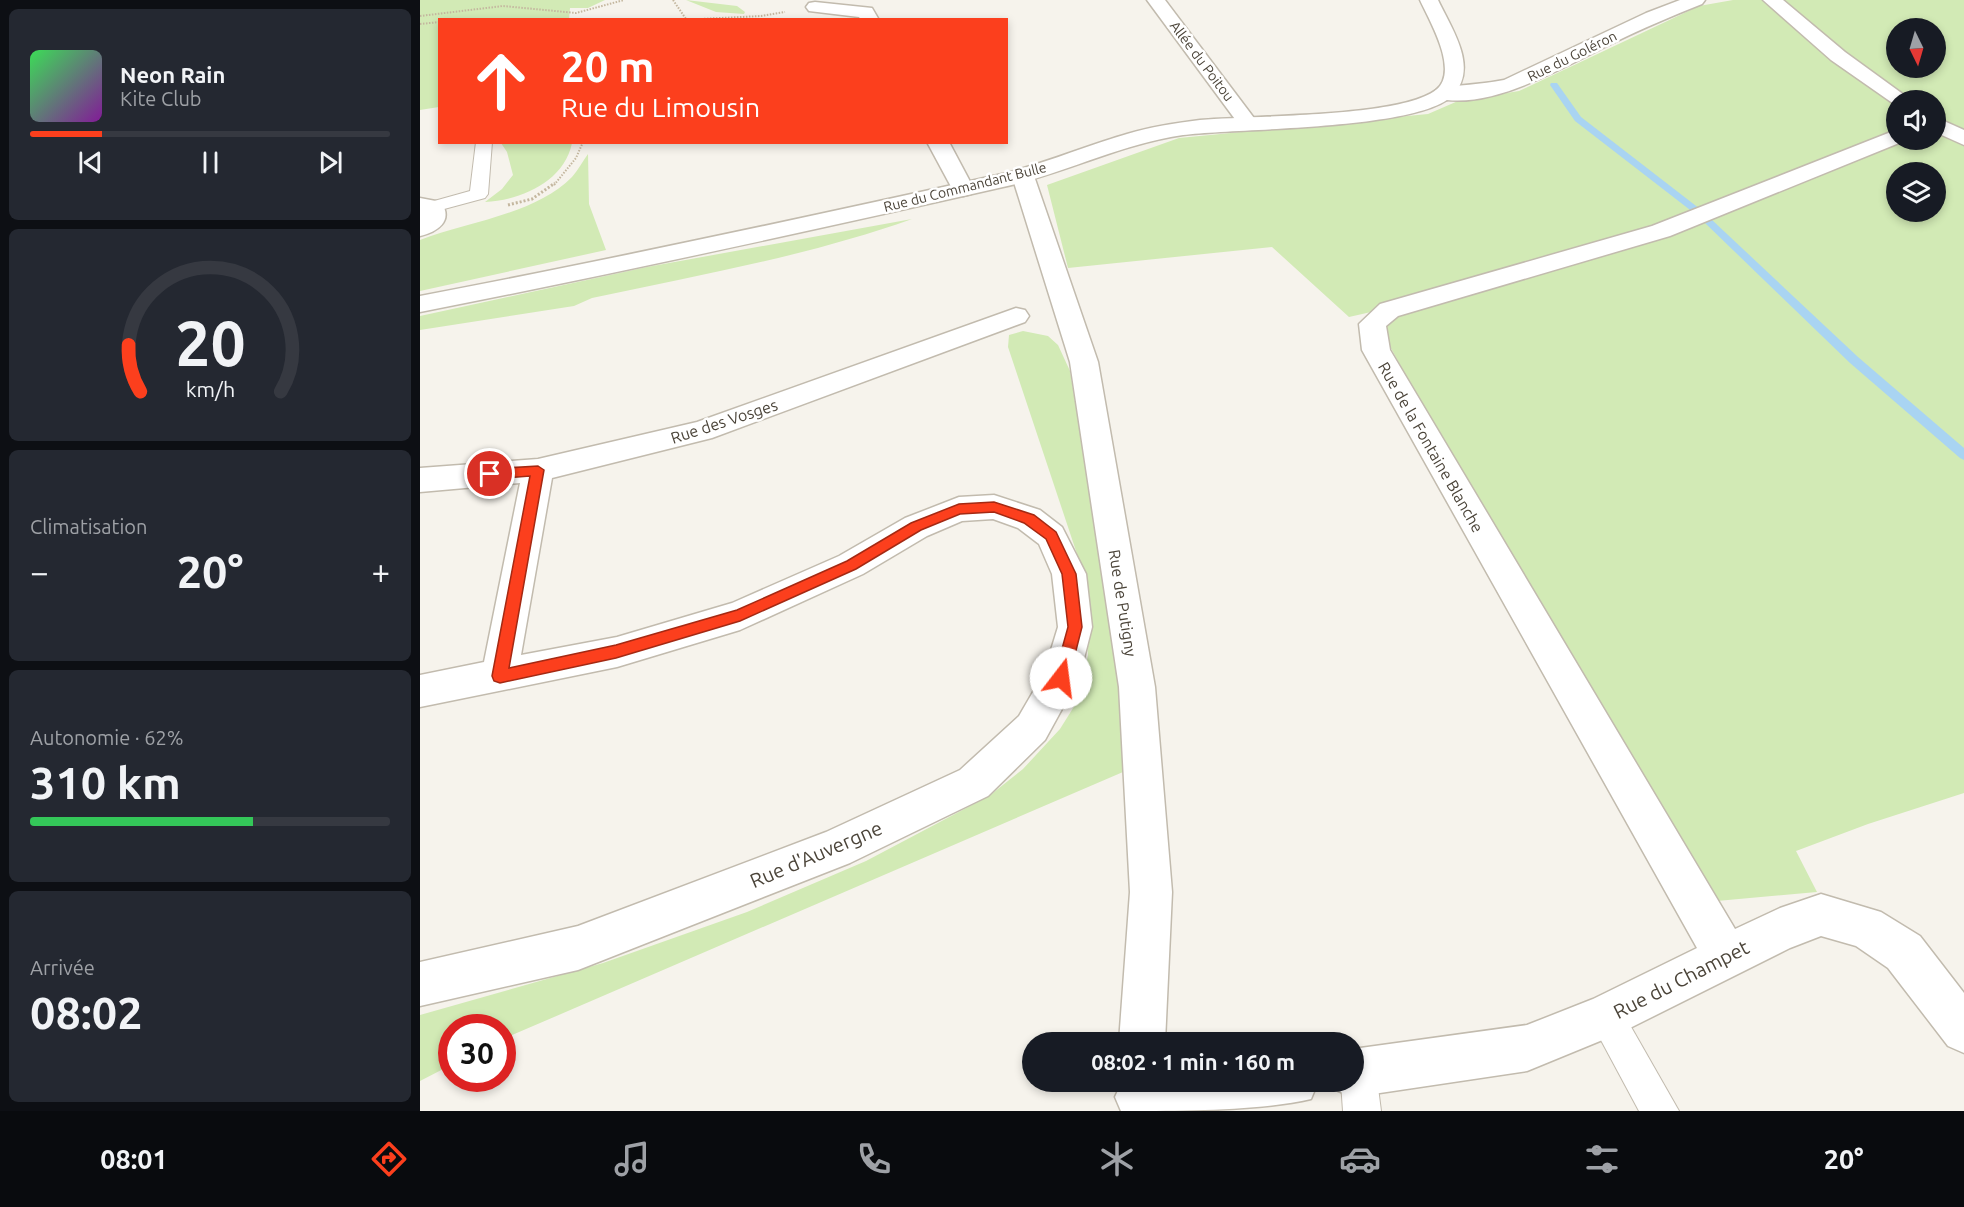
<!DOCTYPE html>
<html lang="fr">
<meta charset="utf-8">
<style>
:root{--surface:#171b24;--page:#242831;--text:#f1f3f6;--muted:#9ea1a6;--line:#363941;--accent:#fc3f1d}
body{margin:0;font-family:Ubuntu,sans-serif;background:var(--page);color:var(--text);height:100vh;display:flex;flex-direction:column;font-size:22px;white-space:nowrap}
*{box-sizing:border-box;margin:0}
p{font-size:20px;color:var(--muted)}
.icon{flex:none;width:33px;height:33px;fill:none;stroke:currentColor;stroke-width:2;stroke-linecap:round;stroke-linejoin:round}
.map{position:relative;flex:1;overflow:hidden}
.drawer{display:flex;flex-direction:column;gap:9px;padding:9px;background:#0d0f14;width:420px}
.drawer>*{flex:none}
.top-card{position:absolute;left:18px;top:18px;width:570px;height:126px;border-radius:0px;box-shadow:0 3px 9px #0003;background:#fc3f1d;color:#fff;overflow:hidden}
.needle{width:39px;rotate:175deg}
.tools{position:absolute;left:1466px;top:18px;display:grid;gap:12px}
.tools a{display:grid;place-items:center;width:60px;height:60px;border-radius:50%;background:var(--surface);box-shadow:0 3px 9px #0003;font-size:30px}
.speed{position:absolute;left:18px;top:1014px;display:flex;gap:12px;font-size:30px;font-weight:700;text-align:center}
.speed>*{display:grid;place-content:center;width:78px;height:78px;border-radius:50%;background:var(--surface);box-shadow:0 3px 9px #0003;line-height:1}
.speed .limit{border:9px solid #d22;background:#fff;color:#111}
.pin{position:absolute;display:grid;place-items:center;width:51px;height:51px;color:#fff;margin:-26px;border:3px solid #fff;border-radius:50%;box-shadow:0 2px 6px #0007}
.me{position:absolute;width:66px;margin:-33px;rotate:15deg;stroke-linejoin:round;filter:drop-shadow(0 0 4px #0008)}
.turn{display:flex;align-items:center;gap:21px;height:126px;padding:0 24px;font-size:27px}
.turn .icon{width:78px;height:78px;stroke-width:2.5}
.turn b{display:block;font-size:42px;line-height:51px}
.big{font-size:45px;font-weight:600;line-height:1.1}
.drawer .tile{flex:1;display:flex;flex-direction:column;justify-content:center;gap:9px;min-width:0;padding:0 21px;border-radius:9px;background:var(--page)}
.drawer .dial{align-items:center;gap:0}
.dial svg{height:156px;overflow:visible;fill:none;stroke:var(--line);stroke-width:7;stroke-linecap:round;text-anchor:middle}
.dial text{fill:var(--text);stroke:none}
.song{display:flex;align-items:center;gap:18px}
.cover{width:72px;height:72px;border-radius:9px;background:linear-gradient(135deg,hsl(130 70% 55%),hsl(290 70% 35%))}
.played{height:6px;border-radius:3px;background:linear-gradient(90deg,var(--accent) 20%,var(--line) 20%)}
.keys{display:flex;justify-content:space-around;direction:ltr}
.heat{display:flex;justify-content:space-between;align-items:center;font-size:33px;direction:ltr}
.charge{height:9px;border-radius:4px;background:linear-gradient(90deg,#34c759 62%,var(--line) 0)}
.trip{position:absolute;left:602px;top:1032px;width:342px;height:60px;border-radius:30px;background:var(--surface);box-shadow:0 3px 9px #0003;font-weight:600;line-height:60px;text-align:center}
.tab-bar{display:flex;height:96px;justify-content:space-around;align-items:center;background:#090b0e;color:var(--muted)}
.tab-bar .icon{width:42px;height:42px}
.tab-bar .current{color:var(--accent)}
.tab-bar b{font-size:27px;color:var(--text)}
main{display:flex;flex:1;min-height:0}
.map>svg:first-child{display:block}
.green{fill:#d2eab5;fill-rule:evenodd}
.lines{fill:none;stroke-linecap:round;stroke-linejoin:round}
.stream{fill:#a9d4f2;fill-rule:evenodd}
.service-casing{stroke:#c2bbae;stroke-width:2}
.minor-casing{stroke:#c2bbae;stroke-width:3}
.tertiary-casing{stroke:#c2bbae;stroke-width:3}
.path-far1{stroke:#c4b79f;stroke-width:2;stroke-dasharray:1.5 1.5;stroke-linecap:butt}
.path{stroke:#c4b79f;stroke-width:3;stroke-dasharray:2 2;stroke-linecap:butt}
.service{fill:#fff;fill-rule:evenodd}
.minor{fill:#fff;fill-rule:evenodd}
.tertiary{fill:#fff;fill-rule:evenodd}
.route{fill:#fc3f1d;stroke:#a42913;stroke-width:1.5}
.labels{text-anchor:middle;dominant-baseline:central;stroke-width:5;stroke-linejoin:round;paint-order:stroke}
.far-street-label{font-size:14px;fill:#4b4439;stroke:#fff}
.street-label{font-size:16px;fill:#4b4439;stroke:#fff}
.near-street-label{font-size:20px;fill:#4b4439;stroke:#fff}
</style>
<main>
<section class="drawer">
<div class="tile">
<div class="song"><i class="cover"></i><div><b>Neon Rain</b><p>Kite Club</p></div></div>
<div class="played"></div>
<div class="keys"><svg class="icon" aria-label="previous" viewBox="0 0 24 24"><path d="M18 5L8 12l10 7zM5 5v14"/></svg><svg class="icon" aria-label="pause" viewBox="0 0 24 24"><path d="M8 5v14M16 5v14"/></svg><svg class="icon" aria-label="next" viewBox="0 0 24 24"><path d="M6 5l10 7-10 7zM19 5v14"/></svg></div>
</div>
<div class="tile dial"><svg viewBox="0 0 100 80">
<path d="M14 69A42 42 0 1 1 86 69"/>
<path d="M14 69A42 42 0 0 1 8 45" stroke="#fc3f1d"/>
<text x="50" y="56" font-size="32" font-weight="700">20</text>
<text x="50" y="72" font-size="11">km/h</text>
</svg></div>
<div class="tile"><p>Climatisation</p>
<div class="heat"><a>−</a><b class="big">20°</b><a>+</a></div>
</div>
<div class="tile"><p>Autonomie · 62%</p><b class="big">310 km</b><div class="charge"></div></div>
<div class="tile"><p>Arrivée</p><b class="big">08:02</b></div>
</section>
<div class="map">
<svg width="1544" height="1111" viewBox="0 0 1544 1111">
<rect width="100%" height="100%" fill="#f6f3ec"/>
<g class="green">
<path d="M0 0H185L168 8H150L149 19 20 20 19 107 0 110Z"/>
<path d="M266 0 317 6 325 12 324 14 296 12Z"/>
<path d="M1313 0H1544V793L1448 824 1376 851 1397 892 1297 901 1000 401 951 312 929 317 852 247 648 268 627 185 759 138 1008 114 1038 101 1099 91 1279 6ZM1476 28H1515V68H1476ZM1476 100H1515V140H1476ZM1476 172H1515V212H1476Z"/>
<path d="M81 143H152C144 182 101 200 65 202L82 189 93 175 87 152Z"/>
<path d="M168 154 169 204 186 250 0 291V240C47 222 116 214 152 177 158 170 163 161 168 154Z"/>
<path d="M492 219C388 256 280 275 172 298L154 306 0 330V316L227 267Z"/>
<path d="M603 331 628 336 638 345 650 371 660 432 682 538 702 699 703 772 83 1039 82 1028H32L31 1065 0 1081V1015L183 963 327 912 446 861 569 796 603 769 640 729 660 697 668 655 659 560 588 347 589 335Z"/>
</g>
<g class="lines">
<g class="stream">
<path d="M1131 83H1137L1161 117 1280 209V213H1274L1155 121 1130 85Z"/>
<path d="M1288 218 1291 219 1438 357 1544 448V460L1540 458 1430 363 1285 223V219Z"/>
</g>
<g class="service-casing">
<g id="service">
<path d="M56 142H72L68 194 65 198 13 212 7 211 4 207 7 203 50 191Z"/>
<path d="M1186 998 1198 1004 1259 1111H1219L1168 1016 1174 1004Z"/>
<path d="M938 1054 951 1059 956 1072 961 1111H923L921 1082H933V1056Z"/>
</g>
</g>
<g class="minor-casing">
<g id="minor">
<path d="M727 0H745L834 118 838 122 834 126 827 128 820 126Z"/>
<path d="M1260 0H1285L1282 4C1252 16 1223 28 1193 43 1145 66 1070 112 1016 98L1013 94 1016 90C1037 84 1061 85 1084 80L1226 13Z"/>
<path d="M1343 0H1363L1425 52 1491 100H1476V105L1474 104 1411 60Z"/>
<path d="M395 2 452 8 459 20H441L439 17 389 11 386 7 389 3Z"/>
<path d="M1515 117 1544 130V145L1515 132Z"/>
<path d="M1476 130V140L1484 141 1250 236 978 316 966 326 970 350 1315 929 1360 908 1401 894 1461 912 1500 936 1544 993V1053L1528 1046 1468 968 1436 946 1401 936 1370 948 1202 1032 1107 1071 933 1097 916 1090 913 1082H933V1049L1107 1025 1173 999 1277 948 942 350 939 324 960 304 1232 226Z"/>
<path d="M507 142H529L554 189 551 194 543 196 535 194Z"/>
<path d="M603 169 611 171 614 176 678 362 735 687 752 892 745 1042H699L710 892 699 687 650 362 592 176 595 171Z"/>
<path d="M0 198 21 202C34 221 17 232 0 236Z"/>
<path d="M596 308 605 310 609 316 605 322 292 438 132 478 101 655 197 637 312 603 419 556 485 518 539 497 574 495 620 510 642 527 666 574 672 627 659 678 625 740 568 796 430 863 158 970 0 1006V962L158 926 406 832 540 770 599 716 624 673 638 627 632 574 619 544 598 528 573 519 542 521 507 536 443 574 320 630 197 667 0 707V675L64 662 100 483 0 492V468L118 459 277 422Z"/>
<path d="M702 1082H898L891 1099C841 1111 756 1111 701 1111L695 1097Z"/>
</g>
</g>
<g class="tertiary-casing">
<path id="tertiary" d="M1000 0H1018C1031 28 1060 68 1032 96 997 130 818 128 763 135 700 144 644 174 583 187 389 231 195 274 0 312V296C195 259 388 217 582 174 624 164 665 146 707 134 730 127 755 123 780 120 832 115 979 118 1016 90 1040 71 1009 20 1000 0Z"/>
</g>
<g class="path-far1">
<path d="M253 0 266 19H264"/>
<path d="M0 16 83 6 156 13 204 0"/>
<path d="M50 20H60"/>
<path d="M260 20 341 16 365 12"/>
<path d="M0 24 20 22"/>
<path d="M134 185 156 158 163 142"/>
</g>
<path class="path" d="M88 205 112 199 135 183"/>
<use href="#service" class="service"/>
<use href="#minor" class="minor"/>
<use href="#tertiary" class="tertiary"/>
</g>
<path class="route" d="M118 466 124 470 89 668 196 645 317 610 427 561 491 523 539 504 574 502 614 515 636 532 656 574 662 627 649 678 647 682 641 684 636 682 634 678 648 627 642 574 626 539 604 523 574 512 540 514 501 530 436 569 320 621 196 658 80 683 74 681 72 676 110 476 70 479 64 474 70 469Z"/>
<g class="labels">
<g class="far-street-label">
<text transform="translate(1152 56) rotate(-26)">Rue du Goléron</text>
<text transform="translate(782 61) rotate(53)">Allée du Poitou</text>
<text transform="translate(545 187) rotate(-14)">Rue du Commandant Bulle</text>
</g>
<g class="street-label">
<text transform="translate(304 421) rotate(-18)">Rue des Vosges</text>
<text transform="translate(1011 447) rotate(60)">Rue de la Fontaine Blanche</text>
<text transform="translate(703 603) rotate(81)">Rue de Putigny</text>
</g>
<g class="near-street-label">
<text transform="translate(396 854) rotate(-23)">Rue d'Auvergne</text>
<text transform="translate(1261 979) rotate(-27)">Rue du Champet</text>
</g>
</g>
</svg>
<div class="tools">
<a><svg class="needle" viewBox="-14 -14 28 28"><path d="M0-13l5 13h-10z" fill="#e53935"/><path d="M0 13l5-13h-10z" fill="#9ea1a6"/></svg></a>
<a><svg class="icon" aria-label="sound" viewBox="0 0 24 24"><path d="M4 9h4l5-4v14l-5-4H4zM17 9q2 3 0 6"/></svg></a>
<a><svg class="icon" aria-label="layers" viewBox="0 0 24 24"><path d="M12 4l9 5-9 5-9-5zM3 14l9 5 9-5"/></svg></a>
</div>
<div class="speed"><div class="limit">30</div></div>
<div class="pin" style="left:70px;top:474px;background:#d93025"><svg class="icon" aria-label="arrive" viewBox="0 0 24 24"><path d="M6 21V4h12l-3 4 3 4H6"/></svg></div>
<svg class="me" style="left:641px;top:678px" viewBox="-20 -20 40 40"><circle r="19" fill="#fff"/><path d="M0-13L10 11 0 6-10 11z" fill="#fc3f1d"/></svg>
<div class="trip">08:02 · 1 min · 160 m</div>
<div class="top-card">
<div class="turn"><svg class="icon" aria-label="ahead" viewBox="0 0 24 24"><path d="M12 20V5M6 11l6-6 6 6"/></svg><div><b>20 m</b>Rue du Limousin</div></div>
</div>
</div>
</main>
<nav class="tab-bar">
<b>08:01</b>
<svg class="icon current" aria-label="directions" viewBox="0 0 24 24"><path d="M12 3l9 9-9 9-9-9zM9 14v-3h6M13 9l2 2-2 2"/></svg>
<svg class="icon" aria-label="music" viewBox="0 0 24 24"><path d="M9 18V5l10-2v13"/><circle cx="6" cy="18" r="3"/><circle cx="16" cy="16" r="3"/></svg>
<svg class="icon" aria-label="phone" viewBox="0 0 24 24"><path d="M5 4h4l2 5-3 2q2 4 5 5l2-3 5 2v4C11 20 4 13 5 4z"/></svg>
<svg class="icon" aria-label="climate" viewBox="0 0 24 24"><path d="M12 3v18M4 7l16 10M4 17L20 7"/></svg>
<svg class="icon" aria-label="car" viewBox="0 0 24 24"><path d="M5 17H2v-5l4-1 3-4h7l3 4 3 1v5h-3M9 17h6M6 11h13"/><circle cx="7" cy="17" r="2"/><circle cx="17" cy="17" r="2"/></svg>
<svg class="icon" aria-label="filters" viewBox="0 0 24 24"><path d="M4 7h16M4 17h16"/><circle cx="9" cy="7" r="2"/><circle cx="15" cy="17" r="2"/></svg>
<b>20°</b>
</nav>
